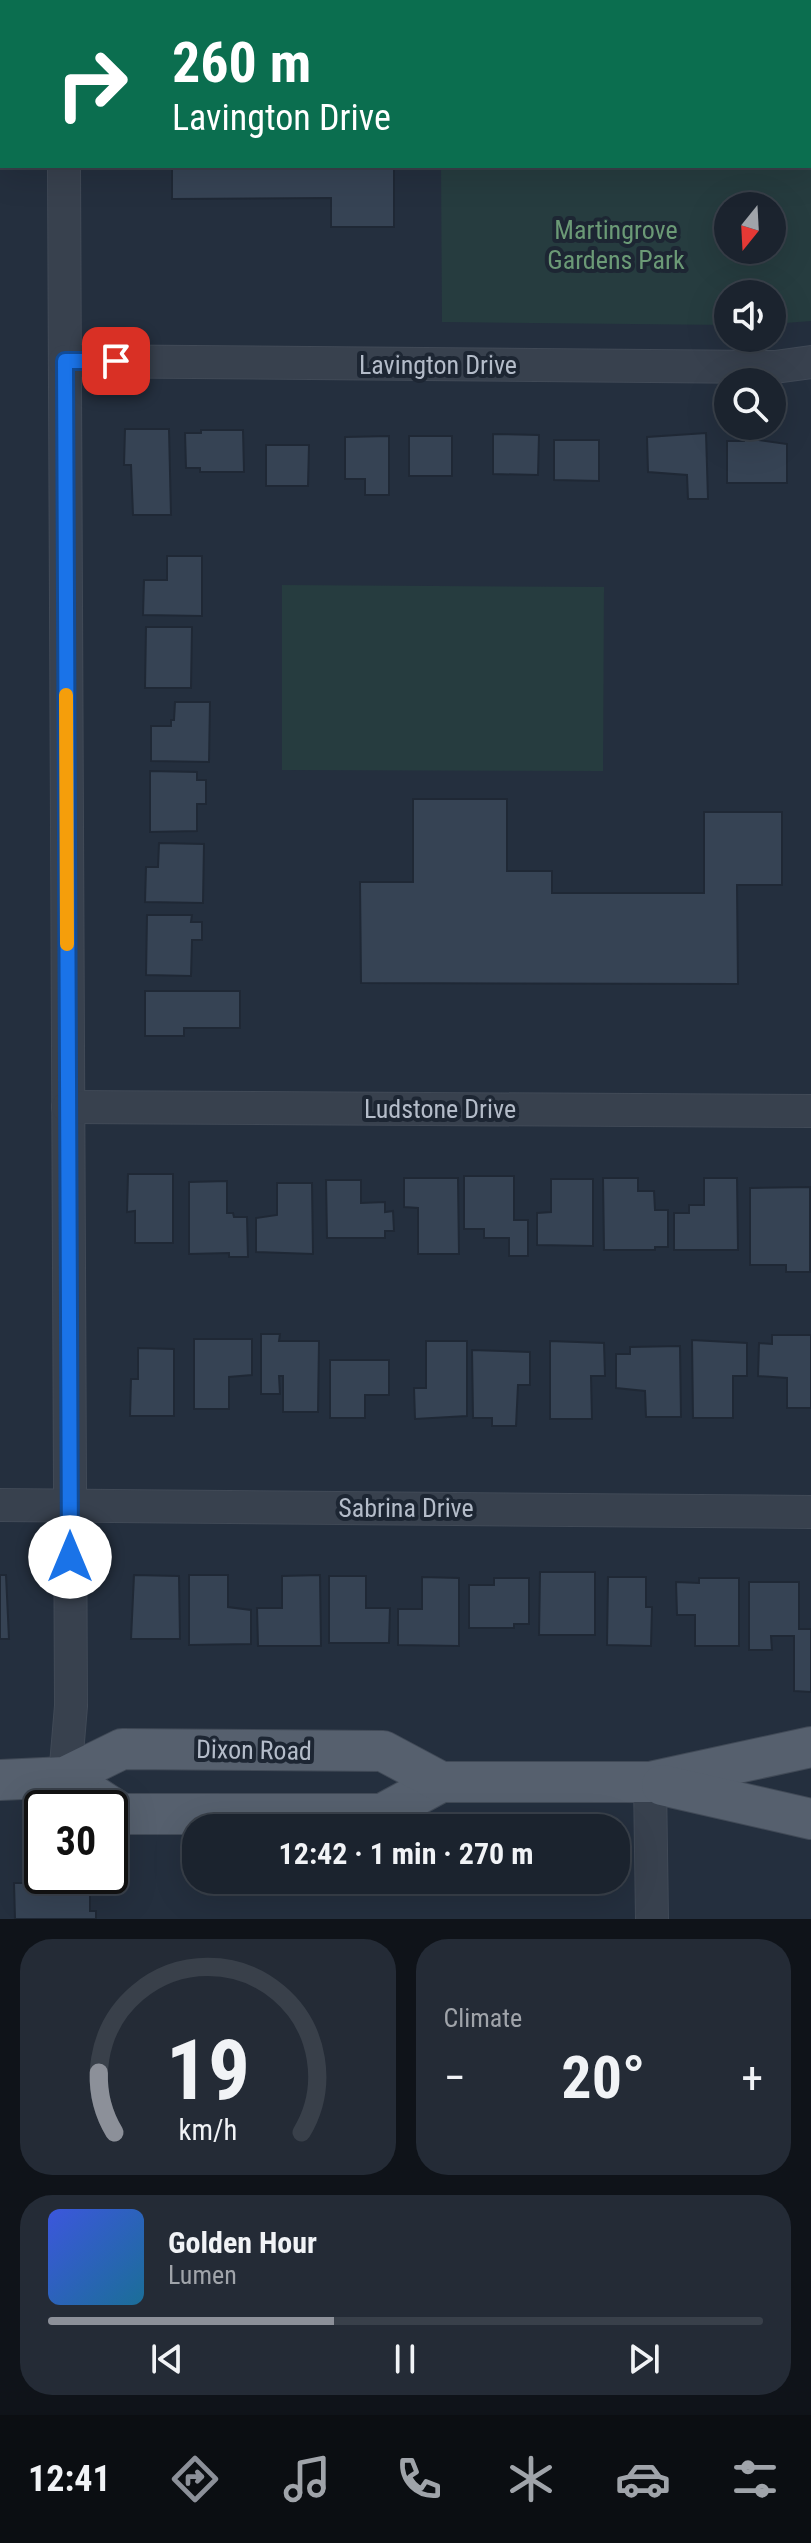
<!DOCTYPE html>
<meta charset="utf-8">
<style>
:root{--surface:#1b232e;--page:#242b36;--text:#f1f3f6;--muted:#a0a4aa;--line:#39404a;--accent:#8c9099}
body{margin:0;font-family:"Roboto Condensed",sans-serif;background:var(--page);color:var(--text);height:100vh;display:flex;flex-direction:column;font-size:30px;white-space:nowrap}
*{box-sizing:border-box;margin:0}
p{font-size:26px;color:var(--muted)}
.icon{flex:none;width:44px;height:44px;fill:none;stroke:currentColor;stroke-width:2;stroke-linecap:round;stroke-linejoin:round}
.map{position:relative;height:1919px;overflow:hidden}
.panel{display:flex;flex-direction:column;gap:20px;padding:20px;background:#0f1319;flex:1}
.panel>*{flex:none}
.hud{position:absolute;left:0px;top:0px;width:812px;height:168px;box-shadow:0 8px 32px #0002,0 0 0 2px var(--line);background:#0b6e4f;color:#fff;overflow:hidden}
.needle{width:52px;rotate:198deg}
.buttons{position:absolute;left:714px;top:192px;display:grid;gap:16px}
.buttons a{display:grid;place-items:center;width:72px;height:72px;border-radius:50%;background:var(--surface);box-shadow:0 8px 32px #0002,0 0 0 2px var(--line);font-size:40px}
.speed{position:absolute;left:24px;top:1790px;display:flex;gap:16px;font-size:40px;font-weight:700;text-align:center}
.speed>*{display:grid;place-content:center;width:104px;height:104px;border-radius:50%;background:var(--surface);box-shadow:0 8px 32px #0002,0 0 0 2px var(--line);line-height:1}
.speed .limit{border:4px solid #111;border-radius:12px;background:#fff;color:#111}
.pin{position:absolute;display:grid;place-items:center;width:68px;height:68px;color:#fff;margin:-34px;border-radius:16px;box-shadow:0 4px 12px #0006}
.me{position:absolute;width:88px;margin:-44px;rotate:0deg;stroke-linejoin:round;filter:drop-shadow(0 0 6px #0008)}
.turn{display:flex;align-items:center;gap:28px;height:168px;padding:0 40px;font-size:36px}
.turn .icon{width:104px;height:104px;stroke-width:2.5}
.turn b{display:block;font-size:56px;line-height:68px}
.big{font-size:60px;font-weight:700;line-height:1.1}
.panel .tile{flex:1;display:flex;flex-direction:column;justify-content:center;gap:12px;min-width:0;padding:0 28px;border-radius:32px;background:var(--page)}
.panel .dial{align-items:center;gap:0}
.dial svg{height:208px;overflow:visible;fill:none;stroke:var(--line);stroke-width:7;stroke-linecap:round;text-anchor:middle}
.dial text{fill:var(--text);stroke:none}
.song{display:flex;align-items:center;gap:24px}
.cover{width:96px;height:96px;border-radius:12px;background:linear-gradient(135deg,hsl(230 70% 55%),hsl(200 70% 35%))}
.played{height:8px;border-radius:4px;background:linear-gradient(90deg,var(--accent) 40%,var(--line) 40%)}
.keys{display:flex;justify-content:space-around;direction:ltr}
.heat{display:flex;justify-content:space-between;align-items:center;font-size:44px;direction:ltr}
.panel .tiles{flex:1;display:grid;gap:20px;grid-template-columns:1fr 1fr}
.tile:last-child{grid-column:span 2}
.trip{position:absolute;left:182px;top:1814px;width:448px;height:80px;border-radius:32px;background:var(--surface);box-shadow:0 8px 32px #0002,0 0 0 2px var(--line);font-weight:700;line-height:80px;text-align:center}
.menu{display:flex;height:128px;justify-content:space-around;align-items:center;background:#0b0e12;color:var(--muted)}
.menu .icon{width:56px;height:56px}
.menu .on{color:var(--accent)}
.menu b{font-size:36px;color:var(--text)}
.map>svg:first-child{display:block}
.green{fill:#263c3f;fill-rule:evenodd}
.building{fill:#364354;stroke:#1f2835;stroke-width:2}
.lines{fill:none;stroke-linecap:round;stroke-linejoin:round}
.minor-casing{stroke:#414a57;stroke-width:34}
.major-casing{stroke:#414a57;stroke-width:42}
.minor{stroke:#38414e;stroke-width:32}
.major{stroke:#56606e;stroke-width:40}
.route-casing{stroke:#114b97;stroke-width:20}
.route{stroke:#1a73e8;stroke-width:14}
.slow{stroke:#f59e0b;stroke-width:14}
.labels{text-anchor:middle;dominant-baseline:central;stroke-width:8;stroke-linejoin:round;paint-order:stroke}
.park-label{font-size:26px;fill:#6b9a76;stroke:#1d2633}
.street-label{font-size:26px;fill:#b4bcc9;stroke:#1d2633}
</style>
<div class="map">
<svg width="811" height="1919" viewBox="0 0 811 1919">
<rect width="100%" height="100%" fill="#242f3e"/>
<g class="green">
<path d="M646 0H811V321L772 324V294H728V325L442 322 441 166H810V2ZM728 206H772V250H728Z"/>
<path d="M282 585 604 587 603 771 282 770Z"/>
</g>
<g class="building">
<path d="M172 166H394V227H331V198L172 199Z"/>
<path d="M125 429H169L171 515H133L131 465H124Z"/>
<path d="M201 430H243L244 472H200V468H186L185 433H201Z"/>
<path d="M706 433 708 499H688L687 475 648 472 647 437Z"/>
<path d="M493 434 539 435 538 475 493 474Z"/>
<path d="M389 436V495H365V479H345V437Z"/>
<rect x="409" y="436" width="43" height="40"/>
<path d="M744 438 787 444V483H727V441H744Z"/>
<path d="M554 440H599V481L554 480Z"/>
<path d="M266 445H309L308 486H266Z"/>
<path d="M167 556H202V616L143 615 144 580H167Z"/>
<path d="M146 627H192L191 688H145Z"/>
<path d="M175 702H210L209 762 151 761V726H171V720H174Z"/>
<path d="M150 771 197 772V780H206V804H197V831L150 832Z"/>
<path d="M413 799H507V871H552V893H704V812H782V885H737L738 984 361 983 360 882H413Z"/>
<path d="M159 843 204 844 203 903 145 902 146 867H158Z"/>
<path d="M147 915H192L191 922H202V940H192L191 976 146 975Z"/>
<path d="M145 991H240V1028H184V1036H145Z"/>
<path d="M128 1174H173V1243H135V1211L127 1212Z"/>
<path d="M464 1176H514V1220H528V1256H509V1238H484V1229H464Z"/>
<path d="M404 1178H458L459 1254H418V1208L404 1207Z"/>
<path d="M603 1178H638V1191H654L655 1210H668V1247H655V1250H604Z"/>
<path d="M704 1178H737L738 1250H674V1213H689V1205H704Z"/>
<path d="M551 1179H593V1246L537 1245V1213L551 1212Z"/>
<path d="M326 1180H361V1203L385 1202V1212L393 1211 394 1231H385V1238H327Z"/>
<path d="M227 1181V1213H233L234 1217H247L248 1257H229V1253L189 1254V1182Z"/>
<path d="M277 1183H312L313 1254 256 1252V1218L277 1215Z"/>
<path d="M810 1187V1272H786V1265H750V1188Z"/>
<path d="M261 1334H280L279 1341H319L318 1412H283V1376H279L280 1394H261Z"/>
<path d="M772 1335H811V1408H787V1378L758 1376 759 1343 772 1344Z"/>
<path d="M194 1339H252V1375L229 1377V1409H194Z"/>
<path d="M692 1340 747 1343V1376H733V1418H693Z"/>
<path d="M426 1341H467V1416L415 1419 414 1388H426Z"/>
<path d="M550 1341 604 1343 605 1376H591L592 1419H550Z"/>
<path d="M680 1346 681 1417H646L645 1391 616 1388V1354H630V1347Z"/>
<path d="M138 1348 174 1349V1416H130L131 1379H138Z"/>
<path d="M472 1350 530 1352V1385H518L516 1426H492V1418H473Z"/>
<path d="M330 1360H389V1395H365V1418H330Z"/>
<path d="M540 1572H595V1635H539Z"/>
<path d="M0 1575H6L9 1639H0Z"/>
<path d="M134 1575 179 1576 180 1639H131Z"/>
<path d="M189 1575H228V1607L251 1610V1644L189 1645Z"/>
<path d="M320 1575 321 1646H258L257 1608H282V1576Z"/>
<path d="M329 1576H366V1608H390L389 1643H329Z"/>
<path d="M422 1577 459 1578V1646L398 1645V1609H422Z"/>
<path d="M608 1577H646V1607H652L651 1646 607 1645Z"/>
<path d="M494 1578H529V1624H514V1628H469V1585H494Z"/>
<path d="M699 1578H739V1646H695V1615H677L676 1582 699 1583Z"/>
<path d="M749 1582H799V1629H811V1692L794 1691V1636H771L772 1650H749Z"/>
<path d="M27 1875 49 1876V1883L90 1882V1911H96V1919H15L14 1883H27Z"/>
</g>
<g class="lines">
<g class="minor-casing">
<g id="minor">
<path d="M49 0V2"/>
<path d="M0 31H2"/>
<path d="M64 166 71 1706 65 1777"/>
<path d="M65 361 775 367 811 362"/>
<path d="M68 1107 811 1111"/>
<path d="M0 1505 811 1512"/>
<path d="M650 1782 652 1919"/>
</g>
</g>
<g class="major-casing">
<g id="major">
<path d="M65 1777 122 1814H382L441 1782"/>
<path d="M0 1780 65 1777 122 1749 383 1751 441 1782H650L811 1747"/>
<path d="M662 1785 811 1819"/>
</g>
</g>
<use href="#minor" class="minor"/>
<use href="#major" class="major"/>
</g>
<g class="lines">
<g class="route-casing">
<path id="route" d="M70 1557 65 361H116"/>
</g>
<use href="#route" class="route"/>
<path class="slow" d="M66 695 67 944"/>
</g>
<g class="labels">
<g class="park-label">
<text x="616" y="230">Martingrove<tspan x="616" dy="30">Gardens Park</tspan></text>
</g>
<g class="street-label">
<text x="438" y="365">Lavington Drive</text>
<text x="440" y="1109">Ludstone Drive</text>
<text x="406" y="1508">Sabrina Drive</text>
<text transform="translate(254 1750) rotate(1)">Dixon Road</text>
</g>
</g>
</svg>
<div class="buttons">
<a><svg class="needle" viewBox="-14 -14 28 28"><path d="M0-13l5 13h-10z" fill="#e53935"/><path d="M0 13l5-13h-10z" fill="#a0a4aa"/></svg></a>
<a><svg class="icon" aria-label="sound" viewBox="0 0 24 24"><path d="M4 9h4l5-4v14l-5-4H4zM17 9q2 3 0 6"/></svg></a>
<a><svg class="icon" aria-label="search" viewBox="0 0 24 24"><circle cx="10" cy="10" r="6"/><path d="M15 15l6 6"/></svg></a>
</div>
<div class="speed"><div class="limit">30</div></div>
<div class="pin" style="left:116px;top:361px;background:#d93025"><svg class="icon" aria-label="arrive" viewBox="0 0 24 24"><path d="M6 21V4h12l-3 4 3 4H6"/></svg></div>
<svg class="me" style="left:70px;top:1557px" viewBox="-20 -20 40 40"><circle r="19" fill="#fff"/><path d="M0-13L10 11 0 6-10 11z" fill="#1a73e8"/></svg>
<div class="trip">12:42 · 1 min · 270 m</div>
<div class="hud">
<div class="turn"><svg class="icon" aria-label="right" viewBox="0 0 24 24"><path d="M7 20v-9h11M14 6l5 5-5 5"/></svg><div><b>260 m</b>Lavington Drive</div></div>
</div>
</div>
<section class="panel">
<div class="tiles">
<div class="tile dial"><svg viewBox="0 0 100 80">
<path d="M14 69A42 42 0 1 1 86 69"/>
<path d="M14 69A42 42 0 0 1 8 46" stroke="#8c9099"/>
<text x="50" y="56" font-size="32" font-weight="700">19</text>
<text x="50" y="72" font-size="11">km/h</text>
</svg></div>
<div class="tile"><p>Climate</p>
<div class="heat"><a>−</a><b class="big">20°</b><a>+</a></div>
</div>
<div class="tile">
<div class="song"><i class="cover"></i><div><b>Golden Hour</b><p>Lumen</p></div></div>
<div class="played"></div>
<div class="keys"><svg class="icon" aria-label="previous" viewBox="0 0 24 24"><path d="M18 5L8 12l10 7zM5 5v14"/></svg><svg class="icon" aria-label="pause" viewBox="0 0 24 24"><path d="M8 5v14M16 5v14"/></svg><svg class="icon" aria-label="next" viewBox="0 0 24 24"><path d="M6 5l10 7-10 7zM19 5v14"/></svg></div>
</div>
</div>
</section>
<nav class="menu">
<b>12:41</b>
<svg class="icon on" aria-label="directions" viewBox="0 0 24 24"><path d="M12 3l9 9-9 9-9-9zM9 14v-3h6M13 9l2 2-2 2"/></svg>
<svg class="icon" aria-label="music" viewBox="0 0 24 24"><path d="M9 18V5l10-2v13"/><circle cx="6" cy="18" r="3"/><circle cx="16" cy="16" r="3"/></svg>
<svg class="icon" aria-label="phone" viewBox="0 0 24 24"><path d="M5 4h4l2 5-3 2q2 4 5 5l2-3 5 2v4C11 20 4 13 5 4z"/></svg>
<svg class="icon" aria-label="climate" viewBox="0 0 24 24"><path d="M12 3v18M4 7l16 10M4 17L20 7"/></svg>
<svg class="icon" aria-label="car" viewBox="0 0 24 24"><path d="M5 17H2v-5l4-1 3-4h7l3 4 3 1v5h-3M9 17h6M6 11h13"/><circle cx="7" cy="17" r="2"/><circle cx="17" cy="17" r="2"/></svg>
<svg class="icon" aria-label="filters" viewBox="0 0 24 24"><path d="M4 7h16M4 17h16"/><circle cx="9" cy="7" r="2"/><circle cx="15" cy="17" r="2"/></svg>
</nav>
